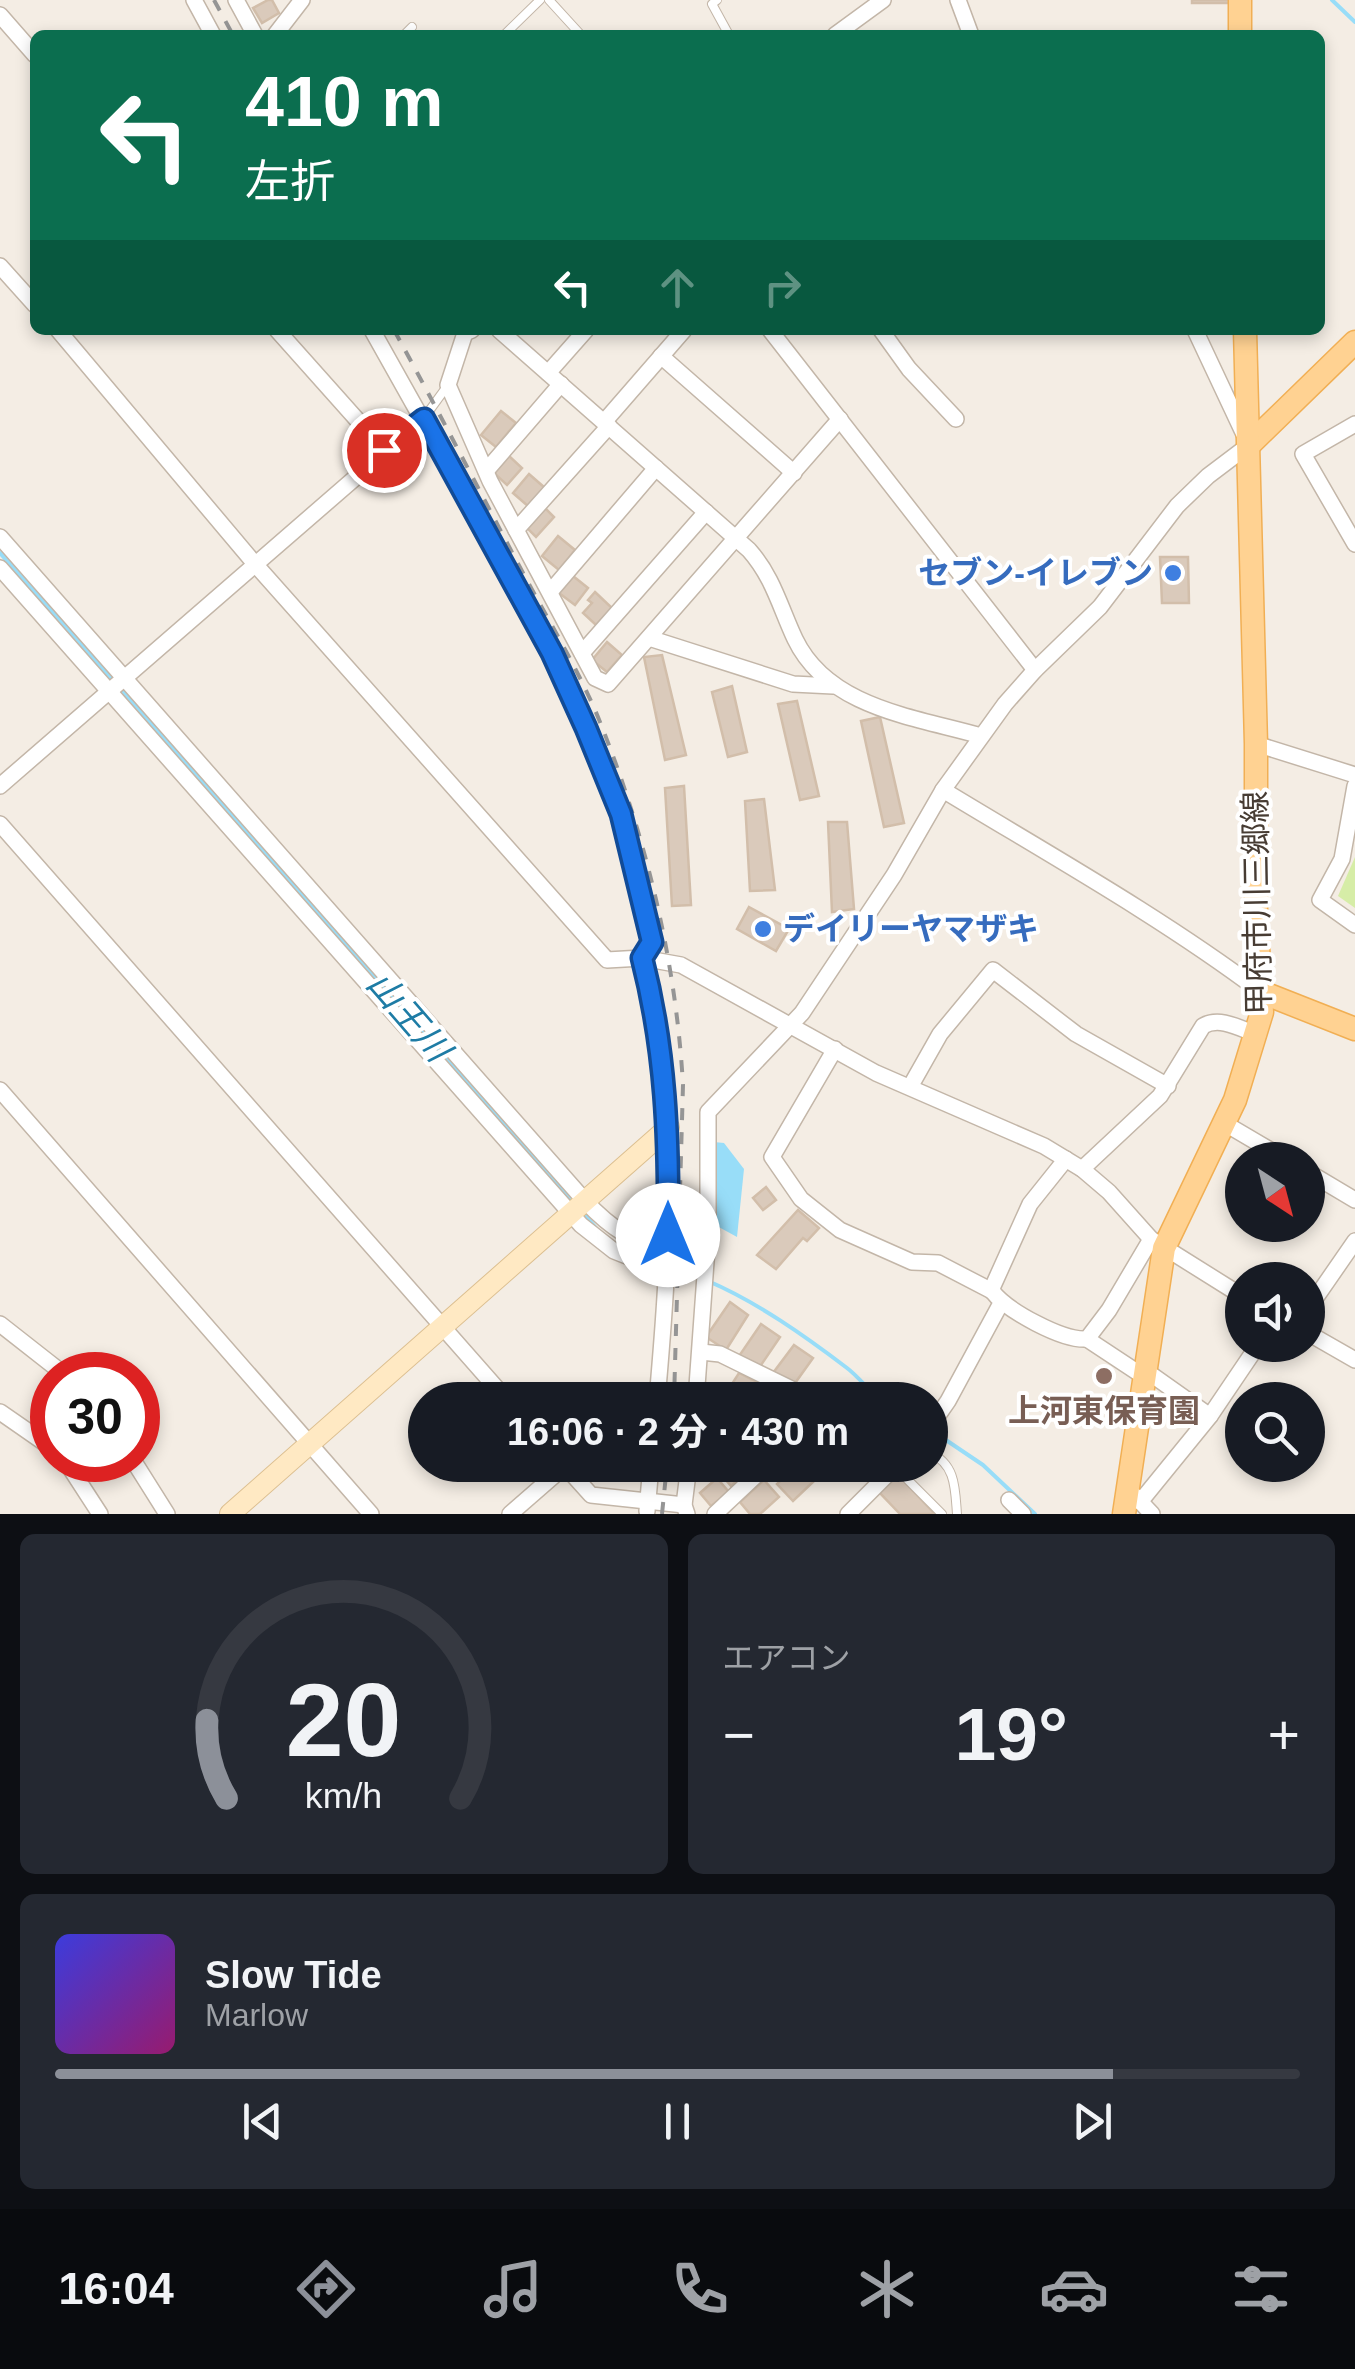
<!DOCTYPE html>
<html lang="ja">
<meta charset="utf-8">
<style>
:root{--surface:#171b24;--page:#242831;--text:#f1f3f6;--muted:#9ea1a6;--line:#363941;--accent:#8c9099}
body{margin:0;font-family:Arial,"Noto Sans JP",sans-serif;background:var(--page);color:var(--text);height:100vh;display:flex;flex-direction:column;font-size:38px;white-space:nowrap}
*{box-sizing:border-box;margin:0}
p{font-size:32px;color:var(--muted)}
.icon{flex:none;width:55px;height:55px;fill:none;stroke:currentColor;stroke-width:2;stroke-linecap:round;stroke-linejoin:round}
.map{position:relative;height:1514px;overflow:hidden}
.side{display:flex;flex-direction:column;gap:20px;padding:20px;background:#0d0f14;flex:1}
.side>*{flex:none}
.hud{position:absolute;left:30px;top:30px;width:1295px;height:305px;border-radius:15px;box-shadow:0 5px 15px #0003;background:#0b6e4f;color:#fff;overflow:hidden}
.needle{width:65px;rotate:144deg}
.buttons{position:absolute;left:1225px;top:1142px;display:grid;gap:20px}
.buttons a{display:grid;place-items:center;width:100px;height:100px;border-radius:50%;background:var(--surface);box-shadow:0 5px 15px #0003;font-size:50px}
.speed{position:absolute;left:30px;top:1352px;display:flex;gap:20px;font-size:50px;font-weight:700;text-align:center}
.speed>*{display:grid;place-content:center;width:130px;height:130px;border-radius:50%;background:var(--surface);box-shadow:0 5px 15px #0003;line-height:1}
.speed .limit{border:15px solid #d22;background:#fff;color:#111}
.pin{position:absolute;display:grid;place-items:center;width:85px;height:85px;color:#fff;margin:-42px;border:5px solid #fff;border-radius:50%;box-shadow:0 2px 10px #0007}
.me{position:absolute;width:110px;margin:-55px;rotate:0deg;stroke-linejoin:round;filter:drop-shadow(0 0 8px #0008)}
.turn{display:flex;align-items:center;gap:35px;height:210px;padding:0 50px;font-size:45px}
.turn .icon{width:130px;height:130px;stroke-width:2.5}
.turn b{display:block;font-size:70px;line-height:85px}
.lanes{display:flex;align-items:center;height:95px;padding:0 50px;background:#0003;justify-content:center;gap:50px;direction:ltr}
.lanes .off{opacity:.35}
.big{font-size:75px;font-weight:700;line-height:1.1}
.side .tile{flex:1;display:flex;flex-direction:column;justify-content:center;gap:15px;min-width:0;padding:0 35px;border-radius:15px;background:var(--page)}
.side .dial{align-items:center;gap:0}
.dial svg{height:260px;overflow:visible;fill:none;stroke:var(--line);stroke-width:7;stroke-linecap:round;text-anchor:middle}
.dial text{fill:var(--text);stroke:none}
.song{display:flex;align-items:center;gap:30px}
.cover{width:120px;height:120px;border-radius:15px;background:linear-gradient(135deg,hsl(240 70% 55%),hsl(320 70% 35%))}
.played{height:10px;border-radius:5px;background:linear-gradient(90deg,var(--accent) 85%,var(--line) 85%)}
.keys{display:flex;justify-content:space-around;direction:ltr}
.heat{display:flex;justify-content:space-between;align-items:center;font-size:55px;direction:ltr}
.side .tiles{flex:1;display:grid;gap:20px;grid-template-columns:1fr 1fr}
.tile:last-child{grid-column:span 2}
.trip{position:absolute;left:408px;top:1382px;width:540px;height:100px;border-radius:50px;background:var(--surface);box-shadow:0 5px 15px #0003;font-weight:700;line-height:100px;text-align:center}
.dock{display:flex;height:160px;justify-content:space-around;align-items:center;background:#090b0e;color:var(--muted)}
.dock .icon{width:70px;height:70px}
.dock .current{color:var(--accent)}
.dock b{font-size:45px;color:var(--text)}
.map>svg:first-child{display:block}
.green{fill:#d6eda7}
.water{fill:#98ddf8}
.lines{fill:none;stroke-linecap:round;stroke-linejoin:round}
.stream{stroke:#98ddf8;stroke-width:4}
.building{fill:#dacabb;stroke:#d2beaa;stroke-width:2.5}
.lane-casing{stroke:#c3b6a8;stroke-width:10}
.street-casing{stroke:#c3b6a8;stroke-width:18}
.secondary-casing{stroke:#dcbf90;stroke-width:22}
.primary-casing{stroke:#f1af54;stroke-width:25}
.lane{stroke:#fff;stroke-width:8}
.street{stroke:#fff;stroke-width:15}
.secondary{stroke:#ffe9c3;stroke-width:20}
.primary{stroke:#ffd292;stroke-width:22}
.rail{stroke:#959595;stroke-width:4;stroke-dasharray:12 12;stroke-linecap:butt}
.route-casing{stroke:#114b97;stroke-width:25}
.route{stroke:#1a73e8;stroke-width:18}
.shop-dot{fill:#3f7fe0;stroke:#fff;stroke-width:4}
.education-dot{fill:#8d6e63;stroke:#fff;stroke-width:4}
.labels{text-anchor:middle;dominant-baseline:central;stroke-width:8;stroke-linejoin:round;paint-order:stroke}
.shop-label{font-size:32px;font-weight:bold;fill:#366cbe;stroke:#fff;text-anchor:end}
.street-label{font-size:32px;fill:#473c33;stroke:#fff}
.education-label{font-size:32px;font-weight:bold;fill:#785e54;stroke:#fff}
.water-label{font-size:35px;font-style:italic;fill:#1e7ca5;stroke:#fff}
</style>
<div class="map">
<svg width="1355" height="1514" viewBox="0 0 1355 1514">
<rect width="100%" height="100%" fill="#f4ede4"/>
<path class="green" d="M1355 857V908L1338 896Z"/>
<path class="water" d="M714 1142 724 1143 744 1169 737 1237 717 1226Z"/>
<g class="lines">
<g class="stream">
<path d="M1332 0 1355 22"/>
<path d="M0 553 114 681"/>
<path d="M120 688 573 1202"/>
<path d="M583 1213 596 1228"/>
<path d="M616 1243 649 1257"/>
<path d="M671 1266 699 1278"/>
<path d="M708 1281C757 1302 805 1336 847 1368 859 1377 868 1390 880 1400"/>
<path d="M934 1432 983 1465 1035 1514"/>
</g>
</g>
<g class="building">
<path d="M268 0H272L279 13 262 23 253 8Z"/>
<rect x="1192" y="0" width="38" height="3"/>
<path d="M501 411 516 423 496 447 481 435Z"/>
<path d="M509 456 522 468 507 485 494 473Z"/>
<path d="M529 474 545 488 529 507 513 493Z"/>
<path d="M544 507 554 517 536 537 526 527Z"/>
<path d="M558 536 575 550 559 570 542 556Z"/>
<path d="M1160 557H1188L1189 603H1162Z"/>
<path d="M573 576 588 588 575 605 559 593Z"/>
<path d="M595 592 612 608 596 625 583 613 592 603 588 600Z"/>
<path d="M607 642 622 655 607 672 592 660Z"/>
<path d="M662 655 686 755 665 760 644 657Z"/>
<path d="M732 686 747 752 728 757 712 692Z"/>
<path d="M797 701 819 796 800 800 778 704Z"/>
<path d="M880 717 904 823 884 827 861 721Z"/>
<path d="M684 786 691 905 672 906 665 788Z"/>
<path d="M764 799 775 890 750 891 745 801Z"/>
<path d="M828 822H847L854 909 832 912Z"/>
<path d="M749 907 789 929 776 951 737 929Z"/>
<path d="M766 1187 776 1200 763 1210 753 1198Z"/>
<path d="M798 1210 819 1228 807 1241 803 1238 776 1269 757 1255Z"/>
<path d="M730 1302 748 1315 726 1350 706 1337Z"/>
<path d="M761 1324 780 1337 757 1371 737 1359Z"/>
<path d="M794 1345 813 1358 793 1386 773 1373Z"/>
<path d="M739 1373 757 1382 746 1400 728 1390Z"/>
<path d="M768 1389 783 1399 782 1400H761Z"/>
<path d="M717 1465H747L751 1469 731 1486 715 1467Z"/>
<path d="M796 1465 830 1466 793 1501 777 1484Z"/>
<path d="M898 1475 935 1514H900L879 1492Z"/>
<path d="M717 1478 729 1492 711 1506 700 1493Z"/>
<path d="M764 1480 779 1497 760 1514H750L740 1502Z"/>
</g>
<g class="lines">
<g class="lane-casing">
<g id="lane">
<path d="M549 0 581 35"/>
<path d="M717 0 712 4 729 35"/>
<path d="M404 35 412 27"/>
<path d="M504 35 540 0"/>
<path d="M424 418 448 385"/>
<path d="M930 1453C956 1464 955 1489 957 1514"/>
<path d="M908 1465 907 1479 942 1514"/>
</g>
</g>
<g class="street-casing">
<g id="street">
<path d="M194 0 213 35"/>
<path d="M236 0 255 35"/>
<path d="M958 0 971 35"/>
<path d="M0 15 35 55"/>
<path d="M275 35 302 0"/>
<path d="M835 35 883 0"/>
<path d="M0 266 35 305"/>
<path d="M58 330 255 564 607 960 642 958 681 965 876 1073 1044 1146 1082 1169 1109 1192 1151 1239 1242 1296"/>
<path d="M277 330 384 450"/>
<path d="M372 330 553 653 621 814 652 942 642 958C680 1103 670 1252 657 1400"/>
<path d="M472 330 465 333 448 385 490 481 595 678 608 684 840 419"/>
<path d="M499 330 749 550C773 577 780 607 795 639 828 708 915 717 981 736"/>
<path d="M770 330 1035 670"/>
<path d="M881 330 909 369 956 419"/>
<path d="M661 356 794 473"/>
<path d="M548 373 586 330"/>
<path d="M604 422 684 330"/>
<path d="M1355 424 1303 454 1355 544"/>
<path d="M486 471 561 384"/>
<path d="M516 530 609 426"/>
<path d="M0 537 585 1201C610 1227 631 1243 668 1247"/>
<path d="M0 568 581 1225 614 1251 667 1272"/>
<path d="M550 592 656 468"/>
<path d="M649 638 793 684 833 686"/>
<path d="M582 653 706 512"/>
<path d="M1256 744 1355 775"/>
<path d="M0 786 423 419"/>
<path d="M1355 786 1342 859 1320 900 1355 925"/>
<path d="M943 790C1050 855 1161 917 1261 992"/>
<path d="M0 824 507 1400"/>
<path d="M835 1049 772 1157 801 1199 840 1230 912 1262 938 1263 992 1291"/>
<path d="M910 1087 940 1034 993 970 1076 1034 1168 1086"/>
<path d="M0 1090 371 1514"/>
<path d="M1224 1123 1287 1160"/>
<path d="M1066 1159 1030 1204 993 1286 992 1291C1007 1311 1063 1341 1087 1339L1109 1310 1151 1239"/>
<path d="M1082 1169 1160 1096 1203 1026C1220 1016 1241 1029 1258 1035"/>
<path d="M1308 1172 1355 1200"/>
<path d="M1308 1309 1355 1241"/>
<path d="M0 1324 65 1375"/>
<path d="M1308 1333 1355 1360"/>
<path d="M1087 1339 1143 1376"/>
<path d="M701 1352 720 1354 814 1400"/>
<path d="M1145 1370 1210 1416"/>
<path d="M696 1400 708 1234V1112L802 1013 894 875 943 790 1005 704 1035 670 1100 607 1177 506 1208 476 1249 445 1195 330"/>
<path d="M815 1400 818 1396 835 1391 846 1400"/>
<path d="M0 1412 52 1448"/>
<path d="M930 1427 948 1401 1001 1303"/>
<path d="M65 1460 100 1514"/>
<path d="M133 1460 167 1514"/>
<path d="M564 1465 591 1495 684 1505"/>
<path d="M1134 1495 1152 1514"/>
<path d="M1009 1500 1023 1514"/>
<path d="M1140 1502 1210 1416 1258 1345"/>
<path d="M647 1511 651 1465"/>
<path d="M510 1514 565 1466"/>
<path d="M687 1514 684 1505 689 1465"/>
<path d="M715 1514 767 1465"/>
<path d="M848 1514 897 1465"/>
</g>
</g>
<g class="secondary-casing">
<path id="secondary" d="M230 1514 669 1127"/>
</g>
<g class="primary-casing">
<g id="primary">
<path d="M1240 0V35"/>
<path d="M1249 445 1355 342"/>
<path d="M1261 992 1355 1029"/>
<path d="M1124 1514 1164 1248 1235 1100 1262 1012 1256 914V744L1245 330"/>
</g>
</g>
<use href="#lane" class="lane"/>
<use href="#street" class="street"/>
<use href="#secondary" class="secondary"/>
<use href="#primary" class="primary"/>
<g class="rail">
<path d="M214 0 233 35"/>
<path d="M394 330C438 410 480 492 523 573 549 622 579 670 600 722 646 837 676 961 683 1085L674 1400"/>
<path d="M662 1514 667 1465"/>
</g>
</g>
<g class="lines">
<g class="route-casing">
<path id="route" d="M384 450 424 419 552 653 586 728 621 814 652 942 642 958C666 1051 669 1139 668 1235"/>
</g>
<use href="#route" class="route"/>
</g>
<g class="shop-dot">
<circle cx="1173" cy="573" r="10"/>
<circle cx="763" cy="929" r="10"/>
</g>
<circle class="education-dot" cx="1104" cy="1376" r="10"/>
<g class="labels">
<g class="shop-label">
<text x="1153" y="573">セブン-イレブン</text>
<text x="783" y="929" text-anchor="start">デイリーヤマザキ</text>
</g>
<g class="street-label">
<text transform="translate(1257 903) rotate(-91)">甲府市川三郷線</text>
</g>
<g class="education-label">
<text x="1104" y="1411">上河東保育園</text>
</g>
<g class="water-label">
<text transform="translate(409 1016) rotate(49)">山王川</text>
</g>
</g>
</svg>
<div class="buttons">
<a><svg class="needle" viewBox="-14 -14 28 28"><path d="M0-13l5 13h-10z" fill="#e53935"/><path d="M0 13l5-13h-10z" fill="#9ea1a6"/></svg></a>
<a><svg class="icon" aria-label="sound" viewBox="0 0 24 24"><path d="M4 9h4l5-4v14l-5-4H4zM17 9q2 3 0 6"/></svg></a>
<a><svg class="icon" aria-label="search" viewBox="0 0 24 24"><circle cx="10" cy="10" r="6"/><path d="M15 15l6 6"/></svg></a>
</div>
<div class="speed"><div class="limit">30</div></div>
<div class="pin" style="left:384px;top:450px;background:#d93025"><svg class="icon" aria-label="arrive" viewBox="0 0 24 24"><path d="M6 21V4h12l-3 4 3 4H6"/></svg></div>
<svg class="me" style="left:668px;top:1235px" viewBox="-20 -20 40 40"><circle r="19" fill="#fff"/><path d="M0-13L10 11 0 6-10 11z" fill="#1a73e8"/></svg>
<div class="trip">16:06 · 2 分 · 430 m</div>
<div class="hud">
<div class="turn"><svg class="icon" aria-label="left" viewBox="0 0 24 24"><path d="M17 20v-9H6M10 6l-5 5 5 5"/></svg><div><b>410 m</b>左折</div></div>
<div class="lanes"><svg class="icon" aria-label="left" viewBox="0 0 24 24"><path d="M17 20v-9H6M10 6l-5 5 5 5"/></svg><svg class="icon off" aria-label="ahead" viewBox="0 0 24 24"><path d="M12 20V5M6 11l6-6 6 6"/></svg><svg class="icon off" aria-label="right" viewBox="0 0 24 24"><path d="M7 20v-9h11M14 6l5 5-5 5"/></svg></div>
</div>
</div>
<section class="side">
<div class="tiles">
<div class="tile dial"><svg viewBox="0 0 100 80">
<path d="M14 69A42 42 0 1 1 86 69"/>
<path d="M14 69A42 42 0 0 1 8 45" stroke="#8c9099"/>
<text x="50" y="56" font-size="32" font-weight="700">20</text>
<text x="50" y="72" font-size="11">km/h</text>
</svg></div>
<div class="tile"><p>エアコン</p>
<div class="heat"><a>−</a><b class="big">19°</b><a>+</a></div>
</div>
<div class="tile">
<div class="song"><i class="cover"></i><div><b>Slow Tide</b><p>Marlow</p></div></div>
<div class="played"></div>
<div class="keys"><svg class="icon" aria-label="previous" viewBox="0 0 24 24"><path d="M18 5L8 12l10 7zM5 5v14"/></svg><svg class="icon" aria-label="pause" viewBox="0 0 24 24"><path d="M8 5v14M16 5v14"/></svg><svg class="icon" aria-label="next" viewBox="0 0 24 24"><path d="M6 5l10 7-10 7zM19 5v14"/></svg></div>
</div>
</div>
</section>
<nav class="dock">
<b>16:04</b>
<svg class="icon current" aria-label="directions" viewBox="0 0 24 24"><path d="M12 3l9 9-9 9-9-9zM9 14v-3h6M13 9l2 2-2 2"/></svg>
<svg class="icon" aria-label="music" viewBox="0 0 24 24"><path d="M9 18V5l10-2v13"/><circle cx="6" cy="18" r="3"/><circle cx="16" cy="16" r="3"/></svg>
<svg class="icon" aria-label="phone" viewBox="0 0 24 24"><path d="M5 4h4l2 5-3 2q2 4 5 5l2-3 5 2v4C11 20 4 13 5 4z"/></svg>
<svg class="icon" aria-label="climate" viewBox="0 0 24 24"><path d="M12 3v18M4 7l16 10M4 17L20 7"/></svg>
<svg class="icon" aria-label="car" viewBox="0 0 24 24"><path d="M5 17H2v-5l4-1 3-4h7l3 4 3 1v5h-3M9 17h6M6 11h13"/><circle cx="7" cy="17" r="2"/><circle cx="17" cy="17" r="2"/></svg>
<svg class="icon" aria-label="filters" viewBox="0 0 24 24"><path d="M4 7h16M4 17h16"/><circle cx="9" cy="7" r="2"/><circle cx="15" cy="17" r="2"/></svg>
</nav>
